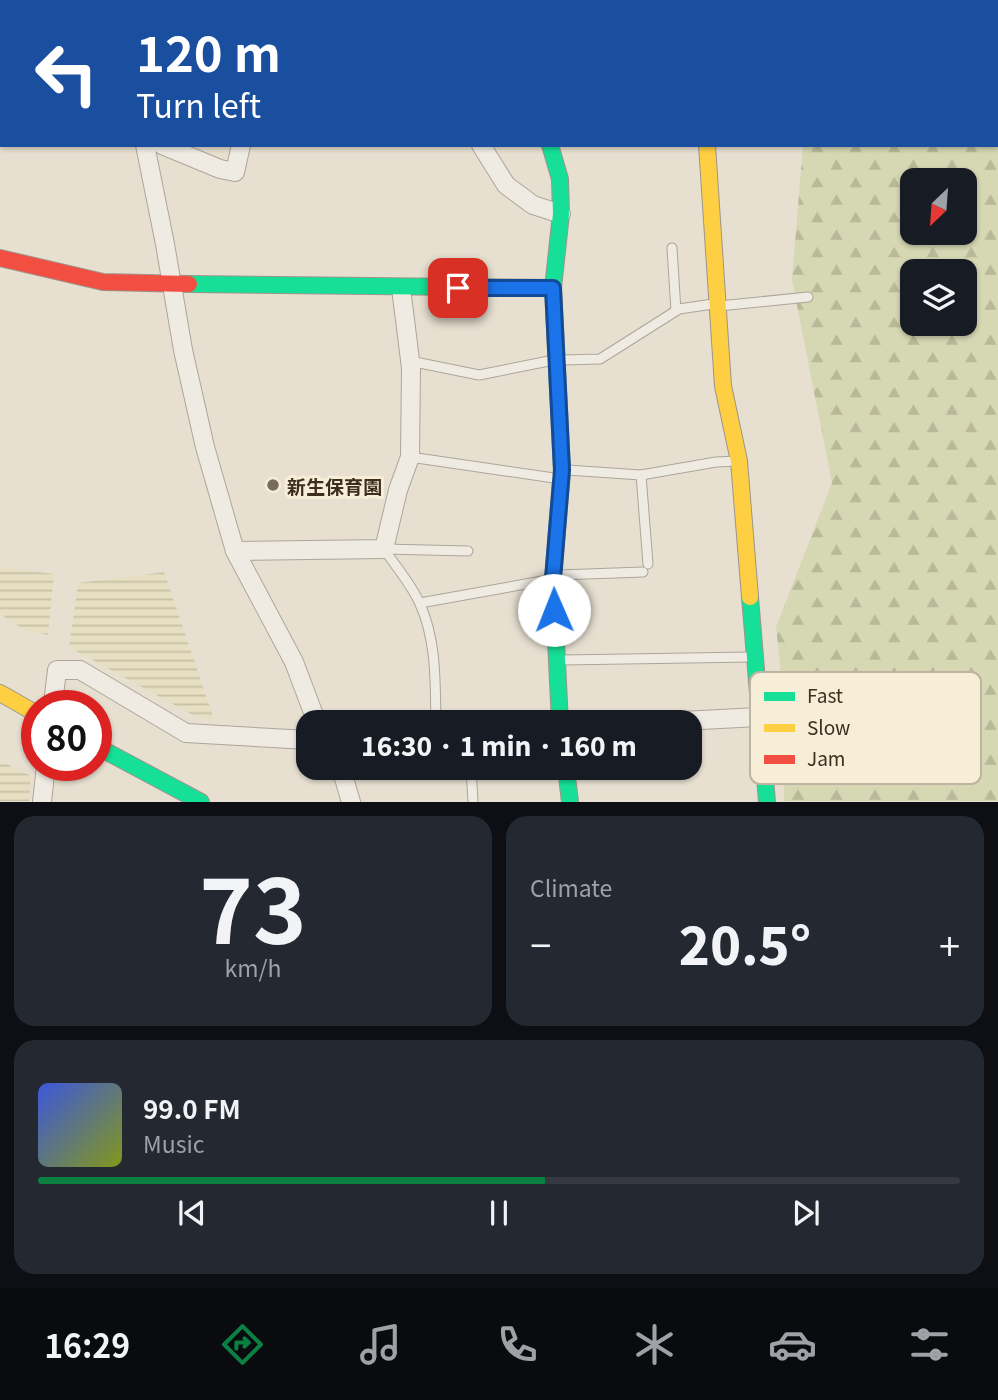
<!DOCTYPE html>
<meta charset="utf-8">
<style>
:root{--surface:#171b24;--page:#242831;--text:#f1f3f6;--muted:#9ea1a6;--line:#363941;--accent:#0b8043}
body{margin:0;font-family:Georgia,"Noto Sans JP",serif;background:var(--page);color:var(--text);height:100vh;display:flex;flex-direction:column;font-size:26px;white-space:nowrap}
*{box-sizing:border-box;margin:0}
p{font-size:23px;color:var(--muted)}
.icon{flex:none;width:38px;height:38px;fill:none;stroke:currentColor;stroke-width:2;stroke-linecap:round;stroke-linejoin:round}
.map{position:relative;height:802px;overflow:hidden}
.details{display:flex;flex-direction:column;gap:14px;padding:14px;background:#0d0f14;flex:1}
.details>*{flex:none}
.top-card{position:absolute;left:0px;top:0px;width:999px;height:147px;box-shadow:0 2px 5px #0004;background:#1a4fa0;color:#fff;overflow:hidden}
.needle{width:46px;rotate:205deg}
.tools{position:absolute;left:900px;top:168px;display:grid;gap:14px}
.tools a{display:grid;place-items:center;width:77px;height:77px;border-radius:14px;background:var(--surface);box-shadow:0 2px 5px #0004;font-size:35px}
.speed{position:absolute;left:21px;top:690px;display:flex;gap:14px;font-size:35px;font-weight:700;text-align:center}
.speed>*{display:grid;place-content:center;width:91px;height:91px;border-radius:50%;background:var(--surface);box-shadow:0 2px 5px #0004;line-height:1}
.speed .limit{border:10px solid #d22;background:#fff;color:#111}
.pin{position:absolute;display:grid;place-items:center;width:60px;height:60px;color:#fff;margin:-30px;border-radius:14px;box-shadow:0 4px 10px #0006}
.me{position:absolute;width:77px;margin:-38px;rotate:359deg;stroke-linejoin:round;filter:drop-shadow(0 0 5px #0008)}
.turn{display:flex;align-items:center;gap:24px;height:147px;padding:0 21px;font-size:32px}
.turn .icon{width:91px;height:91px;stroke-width:2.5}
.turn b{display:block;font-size:49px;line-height:60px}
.big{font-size:52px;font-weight:800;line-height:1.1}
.details .card{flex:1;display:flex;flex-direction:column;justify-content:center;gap:10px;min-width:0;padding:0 24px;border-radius:21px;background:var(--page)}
.details .dial{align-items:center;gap:0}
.dial b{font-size:91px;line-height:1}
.song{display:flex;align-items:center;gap:21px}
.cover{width:84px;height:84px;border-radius:10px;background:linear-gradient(135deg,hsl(230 70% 55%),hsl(70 70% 35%))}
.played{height:7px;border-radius:4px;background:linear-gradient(90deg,var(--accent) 55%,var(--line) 55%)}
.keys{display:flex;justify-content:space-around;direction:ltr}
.heat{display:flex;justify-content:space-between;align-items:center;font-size:38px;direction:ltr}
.details .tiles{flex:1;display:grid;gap:14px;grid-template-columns:1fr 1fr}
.card:last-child{grid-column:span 2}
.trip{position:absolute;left:296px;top:710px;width:406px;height:70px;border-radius:21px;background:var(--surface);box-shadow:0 2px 5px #0004;font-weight:800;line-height:70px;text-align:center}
.dock{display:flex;height:112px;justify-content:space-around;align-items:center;background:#090b0e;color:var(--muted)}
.dock .icon{width:49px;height:49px}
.dock .active{color:var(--accent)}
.dock b{font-size:32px;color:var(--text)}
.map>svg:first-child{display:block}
.farmland{fill:url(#farmland-rules)}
.forest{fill:url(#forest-firs);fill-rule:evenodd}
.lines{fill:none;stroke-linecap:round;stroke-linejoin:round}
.river{stroke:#bcccc2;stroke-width:32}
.lane-casing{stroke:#ada599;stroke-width:11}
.street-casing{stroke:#ada599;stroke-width:20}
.fast-casing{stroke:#9c958a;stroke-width:18}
.slow-casing{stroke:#9c958a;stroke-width:18}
.jam-casing{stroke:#9c958a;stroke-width:18}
.lane{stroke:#efebe3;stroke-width:9}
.street{stroke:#efebe3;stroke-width:18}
.fast{stroke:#16e098;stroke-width:16}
.slow{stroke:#ffcf43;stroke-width:16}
.jam{stroke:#f24e42;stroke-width:16}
.route-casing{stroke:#114b97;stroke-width:18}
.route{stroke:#1a73e8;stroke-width:12}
.poi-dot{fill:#786c5e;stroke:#f7eed8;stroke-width:2.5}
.labels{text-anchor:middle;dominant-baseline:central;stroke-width:6;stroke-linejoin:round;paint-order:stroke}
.poi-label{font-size:19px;font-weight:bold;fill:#3d2e20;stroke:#f7eed8;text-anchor:start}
.key{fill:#f7eed8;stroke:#bfb4a1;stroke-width:2}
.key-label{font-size:19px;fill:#3d2e20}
</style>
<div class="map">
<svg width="998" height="802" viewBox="0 0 998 802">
<defs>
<pattern id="farmland-rules" width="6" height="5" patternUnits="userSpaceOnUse" patternTransform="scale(1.75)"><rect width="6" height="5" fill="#e6dfc2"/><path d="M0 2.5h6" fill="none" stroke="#c6c0a6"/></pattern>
<pattern id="forest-firs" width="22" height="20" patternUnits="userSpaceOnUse" patternTransform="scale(1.75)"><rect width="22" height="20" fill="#d6d7b3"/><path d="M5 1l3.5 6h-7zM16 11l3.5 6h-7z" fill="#b9b99a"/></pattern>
</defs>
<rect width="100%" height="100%" fill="#e7e0d1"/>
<g class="farmland">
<path d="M0 567 54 574 48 635 25 630 0 614Z"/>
<path d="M164 572 214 719H200L69 647 78 583Z"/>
<path d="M0 761 31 776 29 801H0Z"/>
</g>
<path class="forest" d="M737 0H998V801H784L785 713 776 627 832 483 792 280 803 145H998V2ZM912 180H964V233H912ZM912 271H964V324H912Z"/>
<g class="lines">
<g class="river">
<path d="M13 2 14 0"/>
<path d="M0 54 2 45"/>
</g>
<g class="lane-casing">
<g id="lane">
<path d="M672 248 676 311"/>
<path d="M719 306 808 297"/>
<path d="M563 360 600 359 679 309 713 304"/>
<path d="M410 361 479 375 549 361"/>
<path d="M410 457 554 478"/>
<path d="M567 470 641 475 716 462 737 461"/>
<path d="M641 475 648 564"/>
<path d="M384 549C396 567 412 585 420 604 437 642 435 683 436 723"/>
<path d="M384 549 468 551"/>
<path d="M559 575 643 572"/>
<path d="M420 603 548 580"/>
<path d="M562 660 751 657"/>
<path d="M471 768 473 802"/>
</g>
</g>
<g class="street-casing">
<g id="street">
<path d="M263 0V2"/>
<path d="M431 0V2"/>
<path d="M690 0 691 2"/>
<path d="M128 2V0"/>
<path d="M145 145 165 244 183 350 205 447 235 551 294 662 317 723"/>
<path d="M162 145 220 169 235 172 241 145"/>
<path d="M481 145 506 185 533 205 561 214"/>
<path d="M235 551 384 549 398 490 410 457 411 368 401 288"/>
<path d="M53 704 57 670H80L186 733 308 740"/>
<path d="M643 723 759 717"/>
<path d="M341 768 351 802"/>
<path d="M42 802 46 765"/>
</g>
</g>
<g class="fast-casing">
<g id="fast">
<path d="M496 0V2"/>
<path d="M550 145 560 179 561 214 553 288 562 470 553 579 560 723"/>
<path d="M189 284 553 288"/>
<path d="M750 597 767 802"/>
<path d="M96 746 201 802"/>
<path d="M566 768 570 802"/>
</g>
</g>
<g class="slow-casing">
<g id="slow">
<path d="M707 145 723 386 739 461 750 597"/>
<path d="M0 693 37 714"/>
</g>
</g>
<g class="jam-casing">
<path id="jam" d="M0 258 103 282 189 284"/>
</g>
<use href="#lane" class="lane"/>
<use href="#street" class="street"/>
<use href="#fast" class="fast"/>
<use href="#slow" class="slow"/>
<use href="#jam" class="jam"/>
</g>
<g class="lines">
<g class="route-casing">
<path id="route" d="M458 288H553L562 470 553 579 554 610"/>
</g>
<use href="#route" class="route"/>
</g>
<circle class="poi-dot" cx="273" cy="485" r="7"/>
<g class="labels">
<g class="poi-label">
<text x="287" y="485">新生保育園</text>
</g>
</g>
<rect x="750" y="672" width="231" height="112" rx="10" class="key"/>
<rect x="764" y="692" width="31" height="9" fill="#16e098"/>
<rect x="764" y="724" width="31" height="8" fill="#ffcf43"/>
<rect x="764" y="755" width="31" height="9" fill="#f24e42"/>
<g class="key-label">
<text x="807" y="703">Fast</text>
<text x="807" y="735">Slow</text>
<text x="807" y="766">Jam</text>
</g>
</svg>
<div class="tools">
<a><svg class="needle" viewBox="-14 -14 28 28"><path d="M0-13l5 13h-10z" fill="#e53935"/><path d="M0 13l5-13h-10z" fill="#9ea1a6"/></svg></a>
<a><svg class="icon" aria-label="layers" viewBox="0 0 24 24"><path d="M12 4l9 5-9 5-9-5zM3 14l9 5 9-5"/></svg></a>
</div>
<div class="speed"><div class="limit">80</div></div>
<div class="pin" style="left:458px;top:288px;background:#d93025"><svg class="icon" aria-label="arrive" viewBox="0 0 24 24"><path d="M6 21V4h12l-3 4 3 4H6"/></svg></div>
<svg class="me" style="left:554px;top:610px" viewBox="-20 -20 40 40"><circle r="19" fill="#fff"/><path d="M0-13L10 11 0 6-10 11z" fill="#1a73e8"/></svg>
<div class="trip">16:30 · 1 min · 160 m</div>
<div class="top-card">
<div class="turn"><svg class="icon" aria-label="left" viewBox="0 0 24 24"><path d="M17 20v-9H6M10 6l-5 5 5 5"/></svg><div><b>120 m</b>Turn left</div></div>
</div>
</div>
<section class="details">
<div class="tiles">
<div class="card dial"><b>73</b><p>km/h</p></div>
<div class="card"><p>Climate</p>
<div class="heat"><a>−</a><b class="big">20.5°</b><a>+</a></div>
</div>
<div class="card">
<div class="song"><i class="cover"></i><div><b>99.0 FM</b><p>Music</p></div></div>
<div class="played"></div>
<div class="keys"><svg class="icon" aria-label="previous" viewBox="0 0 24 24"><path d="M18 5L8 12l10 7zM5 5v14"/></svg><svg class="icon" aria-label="pause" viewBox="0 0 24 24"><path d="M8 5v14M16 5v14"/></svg><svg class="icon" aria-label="next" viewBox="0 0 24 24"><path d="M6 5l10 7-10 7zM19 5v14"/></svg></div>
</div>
</div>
</section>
<nav class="dock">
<b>16:29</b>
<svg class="icon active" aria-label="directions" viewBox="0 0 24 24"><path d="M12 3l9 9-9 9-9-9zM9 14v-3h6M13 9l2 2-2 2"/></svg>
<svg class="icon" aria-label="music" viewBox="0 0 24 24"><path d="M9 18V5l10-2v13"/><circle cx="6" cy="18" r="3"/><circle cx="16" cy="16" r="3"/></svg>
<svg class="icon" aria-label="phone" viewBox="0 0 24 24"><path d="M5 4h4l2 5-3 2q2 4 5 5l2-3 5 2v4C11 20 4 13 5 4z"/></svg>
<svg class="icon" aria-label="climate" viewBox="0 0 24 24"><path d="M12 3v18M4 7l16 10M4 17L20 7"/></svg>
<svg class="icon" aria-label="car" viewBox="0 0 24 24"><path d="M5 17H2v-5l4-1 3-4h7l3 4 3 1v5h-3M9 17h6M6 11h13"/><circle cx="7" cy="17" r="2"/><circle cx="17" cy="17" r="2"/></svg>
<svg class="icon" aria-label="filters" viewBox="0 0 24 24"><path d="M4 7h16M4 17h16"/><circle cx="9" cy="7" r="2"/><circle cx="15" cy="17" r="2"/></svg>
</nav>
